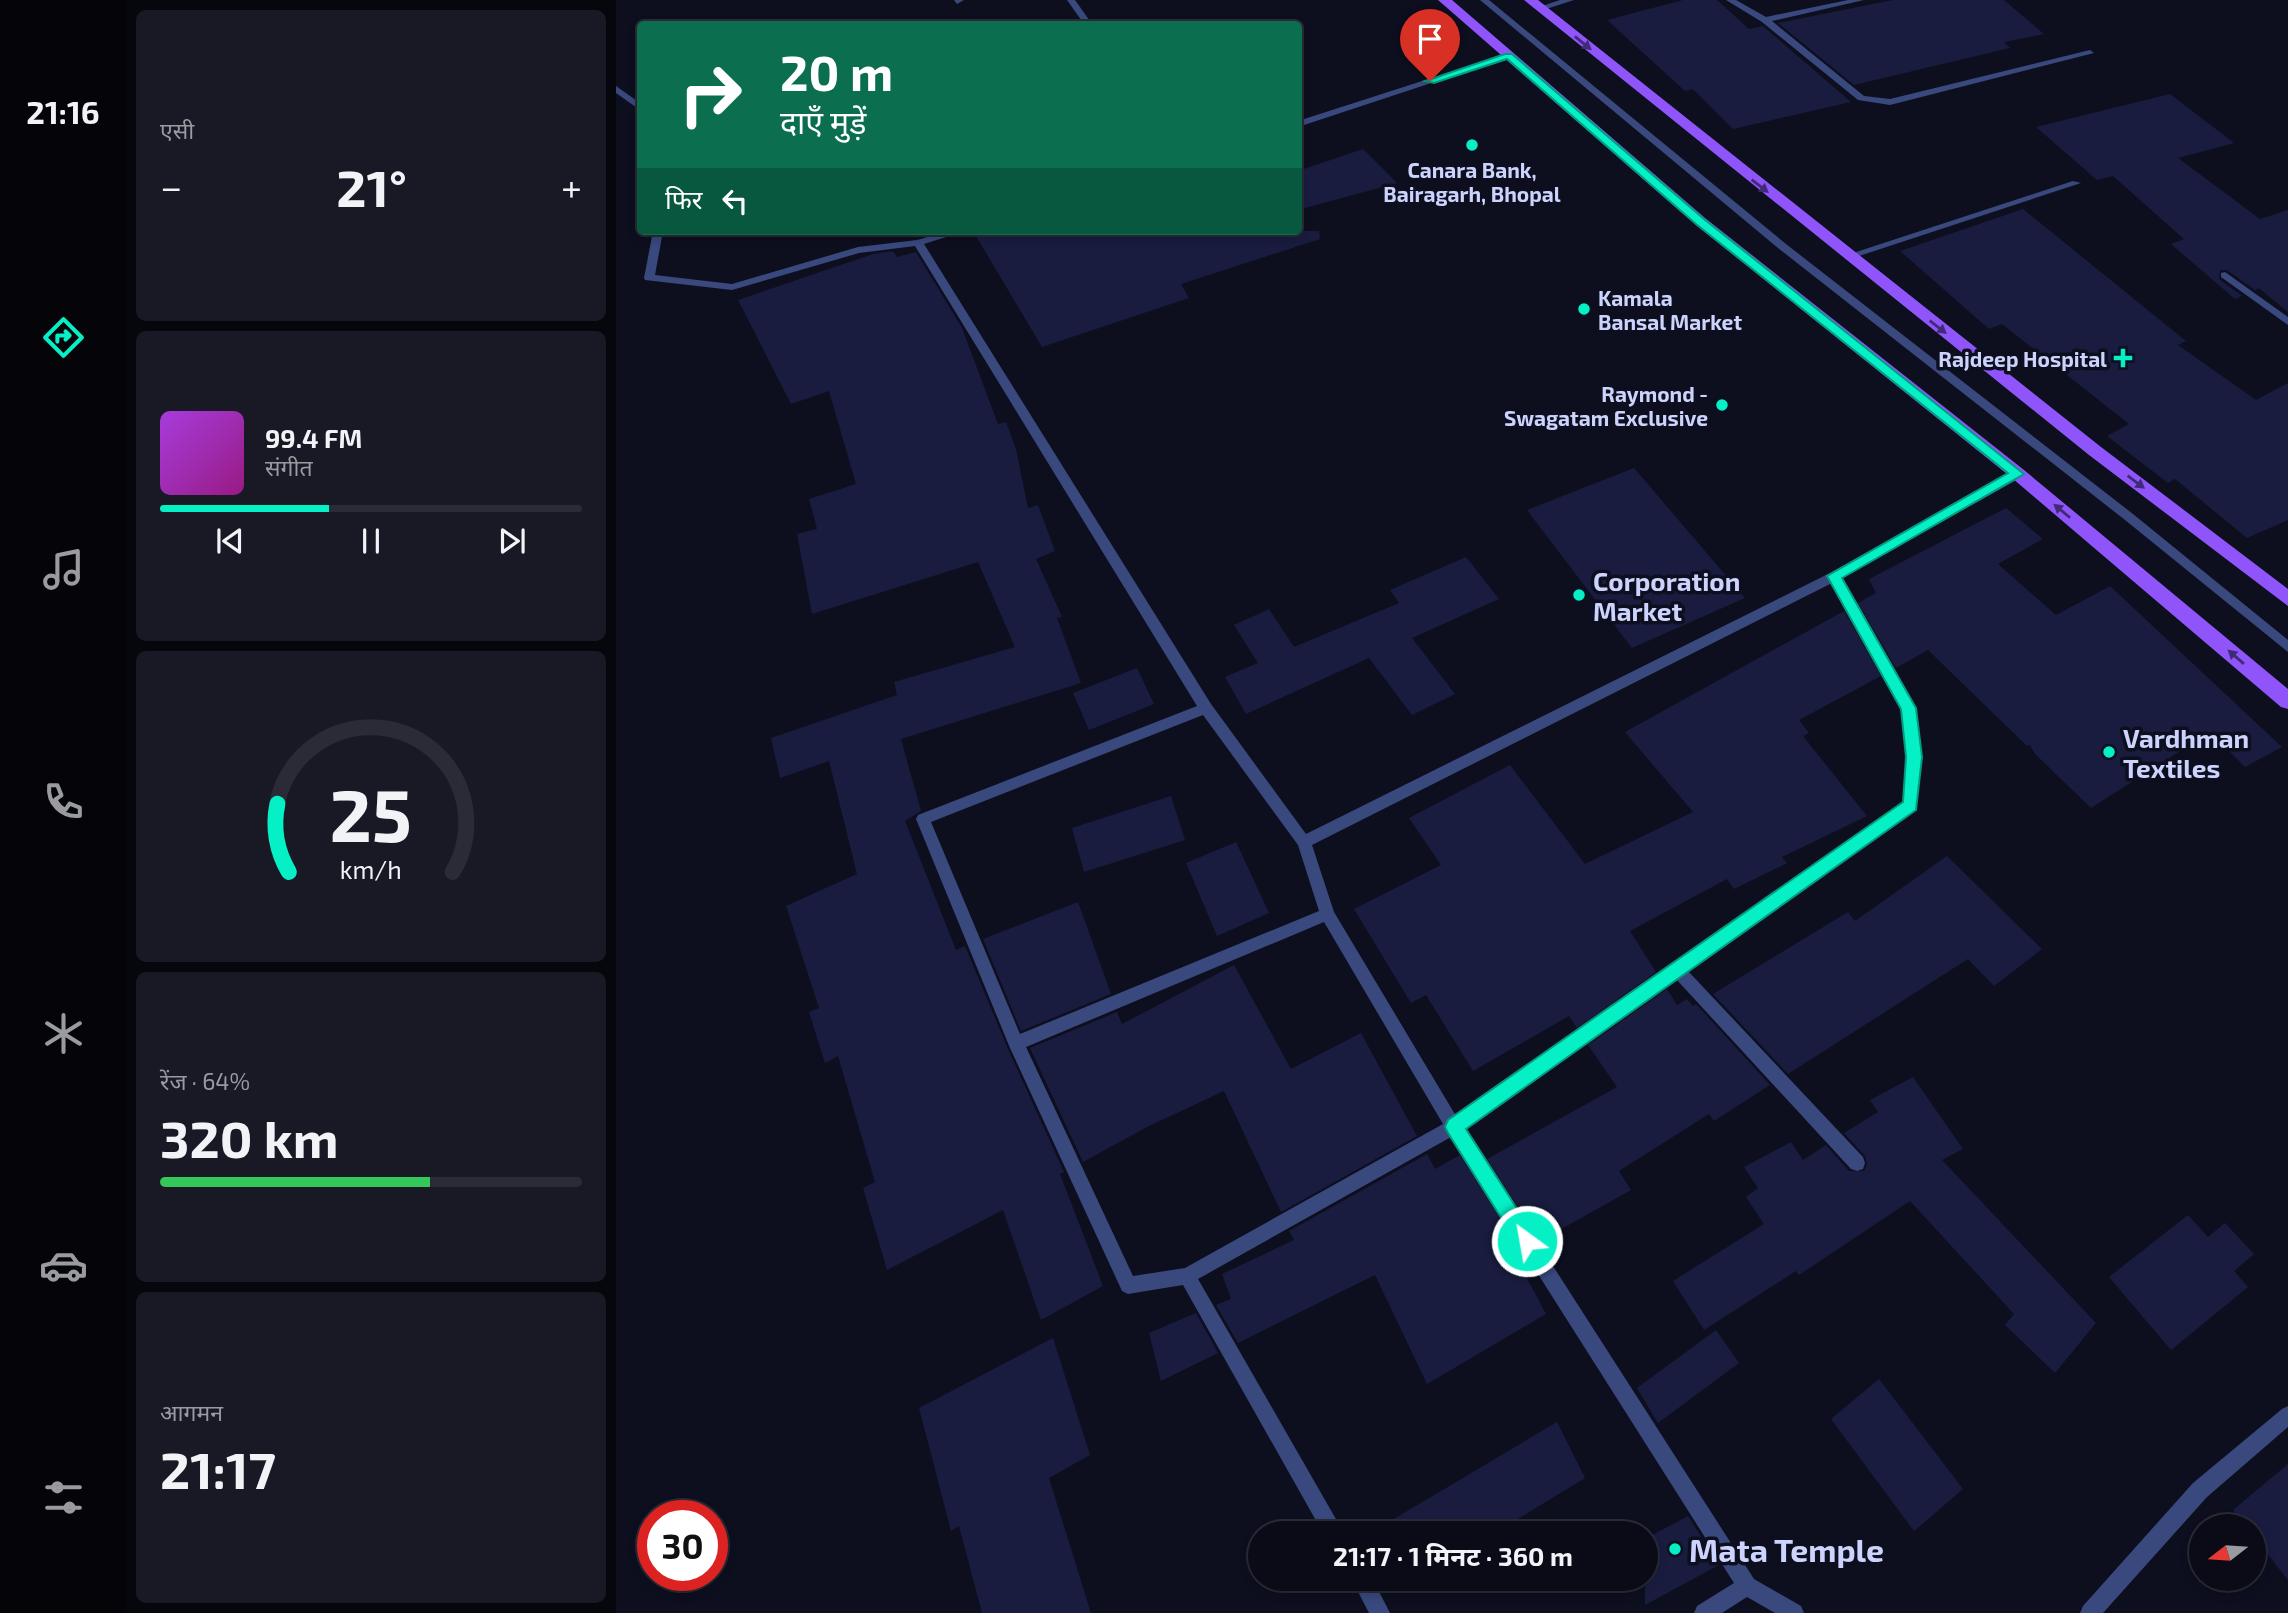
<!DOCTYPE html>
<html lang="hi">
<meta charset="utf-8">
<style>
:root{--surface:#0a0b17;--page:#181924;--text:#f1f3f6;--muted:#999ba1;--line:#2a2b36;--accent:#06f0c6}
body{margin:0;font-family:"Exo 2","Noto Sans Devanagari",sans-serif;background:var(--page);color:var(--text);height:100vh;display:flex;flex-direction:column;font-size:26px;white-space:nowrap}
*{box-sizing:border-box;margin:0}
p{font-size:23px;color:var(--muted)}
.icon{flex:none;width:38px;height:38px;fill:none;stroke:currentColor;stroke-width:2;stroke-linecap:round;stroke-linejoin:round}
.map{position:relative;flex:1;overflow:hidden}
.sheet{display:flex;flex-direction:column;gap:10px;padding:10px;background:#06060d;width:490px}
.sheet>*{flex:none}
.guide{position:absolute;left:21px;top:21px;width:665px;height:214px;border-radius:7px;box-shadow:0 4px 10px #0003,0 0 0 2px var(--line);background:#0b6e4f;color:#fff;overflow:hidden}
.needle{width:46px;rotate:253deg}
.fabs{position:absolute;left:1573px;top:1514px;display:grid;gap:14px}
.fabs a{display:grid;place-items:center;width:77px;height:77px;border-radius:50%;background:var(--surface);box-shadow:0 4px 10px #0003,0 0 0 2px var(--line);font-size:35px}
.speed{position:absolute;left:21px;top:1500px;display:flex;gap:14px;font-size:35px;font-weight:700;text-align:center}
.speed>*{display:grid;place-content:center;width:91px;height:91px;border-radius:50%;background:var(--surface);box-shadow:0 4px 10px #0003,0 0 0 2px var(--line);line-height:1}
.speed .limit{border:10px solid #d22;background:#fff;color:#111}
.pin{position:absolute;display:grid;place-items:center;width:60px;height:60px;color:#fff;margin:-72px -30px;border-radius:50% 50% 50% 0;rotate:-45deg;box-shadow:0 0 7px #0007}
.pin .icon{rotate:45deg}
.me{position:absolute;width:77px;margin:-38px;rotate:328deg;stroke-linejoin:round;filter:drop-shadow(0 0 5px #0008)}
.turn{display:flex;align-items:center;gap:24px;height:147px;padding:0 28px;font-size:32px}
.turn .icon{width:91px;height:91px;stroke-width:2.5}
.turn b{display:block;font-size:49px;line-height:60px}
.then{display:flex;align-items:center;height:66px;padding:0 28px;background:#0003;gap:14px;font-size:26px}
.big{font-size:52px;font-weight:700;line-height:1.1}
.sheet .widget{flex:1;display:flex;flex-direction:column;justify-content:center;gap:10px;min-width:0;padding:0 24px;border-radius:10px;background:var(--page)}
.sheet .dial{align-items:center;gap:0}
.dial svg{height:182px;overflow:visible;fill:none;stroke:var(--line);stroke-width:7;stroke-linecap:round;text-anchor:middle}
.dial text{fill:var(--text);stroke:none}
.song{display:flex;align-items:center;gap:21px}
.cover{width:84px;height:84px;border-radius:10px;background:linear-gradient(135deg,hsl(280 70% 55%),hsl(310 70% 35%))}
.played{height:7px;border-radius:4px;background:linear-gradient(90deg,var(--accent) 40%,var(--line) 40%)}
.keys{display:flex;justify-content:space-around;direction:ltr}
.heat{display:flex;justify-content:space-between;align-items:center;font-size:38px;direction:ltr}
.charge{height:10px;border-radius:5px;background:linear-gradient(90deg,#34c759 64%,var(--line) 0)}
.trip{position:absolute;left:632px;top:1521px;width:410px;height:70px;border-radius:35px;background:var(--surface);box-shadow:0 4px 10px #0003,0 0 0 2px var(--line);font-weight:700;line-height:70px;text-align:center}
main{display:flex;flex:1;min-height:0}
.menu{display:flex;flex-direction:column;width:126px;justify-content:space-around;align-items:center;background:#040409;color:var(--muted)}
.menu .icon{width:49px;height:49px}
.menu .on{color:var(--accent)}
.menu b{font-size:32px;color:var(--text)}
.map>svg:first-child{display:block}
.building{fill:#191c3f}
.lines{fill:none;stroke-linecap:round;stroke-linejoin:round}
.service{fill:#39497d;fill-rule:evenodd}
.minor{fill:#39497d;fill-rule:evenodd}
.primary{fill:#8f55fb;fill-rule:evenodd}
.oneway{fill:#412b77}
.route{fill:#06f0c6;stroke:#049c81;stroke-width:2}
.poi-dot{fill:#06f0c6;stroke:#0d0f1f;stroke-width:2.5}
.labels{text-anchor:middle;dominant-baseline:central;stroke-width:7;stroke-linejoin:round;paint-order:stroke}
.far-poi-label{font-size:21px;font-weight:bold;fill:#ccd4fe;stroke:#0d0f1f;text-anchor:end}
.poi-label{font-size:26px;font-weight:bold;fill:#ccd4fe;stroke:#0d0f1f;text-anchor:start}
.near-poi-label{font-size:32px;font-weight:bold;fill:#ccd4fe;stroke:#0d0f1f;text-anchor:start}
</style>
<main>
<nav class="menu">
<b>21:16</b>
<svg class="icon on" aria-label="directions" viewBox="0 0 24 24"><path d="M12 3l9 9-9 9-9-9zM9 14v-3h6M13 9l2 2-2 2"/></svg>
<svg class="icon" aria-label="music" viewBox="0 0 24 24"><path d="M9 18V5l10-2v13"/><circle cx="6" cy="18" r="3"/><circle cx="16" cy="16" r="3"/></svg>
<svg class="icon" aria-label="phone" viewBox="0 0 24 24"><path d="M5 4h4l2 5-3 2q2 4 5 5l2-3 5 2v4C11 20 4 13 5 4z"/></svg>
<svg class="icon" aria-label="climate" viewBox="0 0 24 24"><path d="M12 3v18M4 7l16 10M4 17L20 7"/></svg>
<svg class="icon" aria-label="car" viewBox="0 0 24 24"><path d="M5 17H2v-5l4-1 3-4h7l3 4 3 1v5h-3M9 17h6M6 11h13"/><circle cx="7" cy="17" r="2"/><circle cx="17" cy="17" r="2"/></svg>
<svg class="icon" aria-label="filters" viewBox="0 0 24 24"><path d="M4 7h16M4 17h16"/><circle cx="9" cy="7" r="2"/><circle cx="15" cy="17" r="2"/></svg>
</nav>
<section class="sheet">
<div class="widget"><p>एसी</p>
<div class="heat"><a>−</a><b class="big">21°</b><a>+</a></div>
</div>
<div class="widget">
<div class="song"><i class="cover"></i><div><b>99.4 FM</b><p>संगीत</p></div></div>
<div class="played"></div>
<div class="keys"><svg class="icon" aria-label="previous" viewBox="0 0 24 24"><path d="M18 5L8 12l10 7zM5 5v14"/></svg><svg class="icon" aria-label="pause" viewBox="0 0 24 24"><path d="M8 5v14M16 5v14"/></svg><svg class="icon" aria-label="next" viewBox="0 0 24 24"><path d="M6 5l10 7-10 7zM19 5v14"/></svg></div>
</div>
<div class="widget dial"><svg viewBox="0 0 100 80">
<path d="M14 69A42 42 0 1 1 86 69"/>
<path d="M14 69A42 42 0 0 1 9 39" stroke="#06f0c6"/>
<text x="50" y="56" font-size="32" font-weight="700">25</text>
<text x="50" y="72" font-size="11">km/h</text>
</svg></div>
<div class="widget"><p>रेंज · 64%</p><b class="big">320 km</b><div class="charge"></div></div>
<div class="widget"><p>आगमन</p><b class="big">21:17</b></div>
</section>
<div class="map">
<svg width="1672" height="1613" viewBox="0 0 1672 1613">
<rect width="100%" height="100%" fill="#0d0f1f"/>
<g class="building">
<path d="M1067 0H1101L1133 29 1147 26 1235 102 1117 129 1077 89 1069 91 991 20Z"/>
<path d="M1277 0H1388L1428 34 1388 42 1394 48 1238 85 1162 23Z"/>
<path d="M1554 94 1618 143 1562 158 1644 219 1672 210V312L1643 288 1639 290 1611 270H1604L1603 279 1626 296 1619 299 1555 244 1568 239 1497 176 1481 180 1420 127Z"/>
<path d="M747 149 781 183 682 210V171Z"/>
<path d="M1407 209 1570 341 1562 345 1640 400 1672 383V520L1631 538 1559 479 1552 483 1491 436 1513 424 1386 324 1373 329 1284 251Z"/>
<path d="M357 231H703L704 239 565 284 573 298 426 347Z"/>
<path d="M277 251 281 257 300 252 346 328 382 424 390 422 400 449 412 508 422 505 439 551 420 559 446 617 441 618 465 683 285 739 305 811 289 821 340 950 349 946 392 1049 448 1172 444 1174 487 1286 425 1320 387 1210 271 1270 247 1188 259 1182 222 1056 209 1063 193 1012 203 1008 170 906 241 874 213 761 164 778 155 738 281 695 278 682 399 647 362 562 196 614 181 534 201 529 193 499 240 484 213 391 175 404 122 300 257 254Z"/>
<path d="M1018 468 1129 598 1016 648 911 510Z"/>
<path d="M1390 508 1427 539 1382 564 1440 615 1494 586 1666 747 1629 767 1594 732 1475 808 1419 754 1414 745 1411 746 1312 650 1280 668 1242 603 1260 593 1253 579Z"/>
<path d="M850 557 883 599 796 638 839 694 796 715 753 658 630 714 609 677 642 663 618 625 653 609 678 647 783 603 774 590Z"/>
<path d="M1228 611 1265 676 1183 720 1193 733 1187 736 1251 816 1166 857 1171 863 1118 889 1111 879 1014 931 1040 972 961 1028 953 1016 857 1071 810 995 795 1003 738 909 825 865 793 818 894 765 969 864 1077 812 1009 732Z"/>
<path d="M521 668 538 704 473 730 457 693Z"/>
<path d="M555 796 569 840 468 872 456 828Z"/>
<path d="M620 842 653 913 601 936 570 863Z"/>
<path d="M1331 856 1426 949 1378 986 1352 959 1172 1074 1097 994 1232 912 1239 921Z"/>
<path d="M462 902 495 994 405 1031 367 939Z"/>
<path d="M618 965 675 1069 745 1033 801 1136 665 1212 608 1091 531 1127 467 1162 414 1048 501 1012 506 1024Z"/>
<path d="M1051 989 1061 1005 1071 999 1077 1006 1080 1004 1154 1085 1098 1121 1093 1114 1003 1171 1015 1190 924 1241 871 1159 1001 1087 972 1045Z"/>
<path d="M1297 1077 1347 1149 1326 1160 1480 1323 1439 1373 1389 1325 1398 1314 1294 1201 1183 1275 1180 1271 1088 1330 1057 1281 1148 1224 1130 1197 1142 1188 1128 1167 1175 1142 1187 1160 1210 1145 1233 1171H1248L1251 1164 1249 1156 1228 1133 1262 1112 1254 1100Z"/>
<path d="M811 1154 819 1169 844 1155 905 1252 899 1256 930 1314 811 1384 759 1275 622 1343 600 1305 615 1299 606 1274 678 1240 673 1231Z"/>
<path d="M1572 1215 1592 1237 1609 1223 1638 1254 1618 1271 1632 1287 1555 1350 1493 1277Z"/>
<path d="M580 1313 602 1353 545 1381 533 1333Z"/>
<path d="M1100 1330 1123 1363 1042 1423 1021 1388Z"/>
<path d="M437 1338 474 1455 433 1478 475 1613H366L343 1526 335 1531 303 1408Z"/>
<path d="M1263 1379 1347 1489 1298 1531 1215 1419Z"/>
<path d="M941 1422 969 1478 879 1533H775L771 1523Z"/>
<path d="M1672 1464V1580L1638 1537V1526H1630L1617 1510Z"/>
<path d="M1072 1516 1103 1565 1029 1605V1539Z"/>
</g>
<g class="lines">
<g class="service">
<path d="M864 0H873L1170 244 1517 514 1672 640V652L1509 520 1162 248Z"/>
<path d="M1457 181 1465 183 1237 258H1229L1228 256Z"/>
<path d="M1609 272 1672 317V325L1605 277V273Z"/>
</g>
<g class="minor">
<path d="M338 0H348L341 4Z"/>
<path d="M451 0H459L476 24H468Z"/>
<path d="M944 0H958L924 11 920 8Z"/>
<path d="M1110 0H1120L1150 17 1232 0H1248L1156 21 1248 96 1274 99 1474 50 1478 53 1274 105 1242 100 1146 22Z"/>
<path d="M890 54 897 56 682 127V121Z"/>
<path d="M0 86 24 103V110L0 93Z"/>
<path d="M37 231H47L39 275 116 284 242 247 301 240 333 231H349L308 244 595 704 690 834 1214 573 1398 471H1406V477L1225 578 1300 708 1305 756 1300 809 1072 971 1247 1157 1249 1163 1247 1169 1241 1171 1235 1169 1060 979 849 1129 1138 1579 1185 1606 1188 1613H1159L1131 1597 1106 1613H1078L1081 1606 1118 1583 835 1137 582 1279 728 1533H707L567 1285 512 1294 506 1291 394 1048 300 819 302 815 581 706 299 246 243 253 116 290 29 280 28 278ZM1216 583 1286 708 1291 756 1288 802 840 1116 718 912 696 845ZM587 715 682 845 703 911 404 1034 315 822ZM708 922 827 1124 569 1268 517 1276 410 1047Z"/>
<path d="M1672 1406V1427L1591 1497 1487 1613H1464L1467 1606 1577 1483 1666 1409Z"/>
<path d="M735 1578H756L774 1613H753Z"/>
</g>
<g class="primary">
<path d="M822 0H836L1089 218 1408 470 1672 689V709L1665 707 1396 478 1079 224Z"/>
<path d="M908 0H922L1485 447 1672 589V606L1473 455Z"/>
</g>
</g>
<defs><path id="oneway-solid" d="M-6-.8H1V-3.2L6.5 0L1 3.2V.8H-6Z" transform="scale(1.75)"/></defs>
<g class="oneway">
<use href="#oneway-solid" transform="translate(967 43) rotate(39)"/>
<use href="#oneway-solid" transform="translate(1144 186) rotate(38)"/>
<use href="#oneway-solid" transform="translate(1322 327) rotate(38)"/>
<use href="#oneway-solid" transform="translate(1520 482) rotate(37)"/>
<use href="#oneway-solid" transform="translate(1446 511) rotate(-140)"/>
<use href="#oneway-solid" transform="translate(1620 657) rotate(-139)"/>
</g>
<path class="route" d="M889 54H896L1088 219 1408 474 1226 578 1300 708 1306 757 1300 810 850 1129 918 1235 921 1241 918 1248 911 1251 904 1248 832 1133 829 1127 832 1120 1287 802 1290 757 1285 709 1211 576 1392 473 1080 224 891 59 818 83 809 81Z"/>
<g class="poi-dot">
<circle cx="856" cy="145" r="7"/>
<circle cx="968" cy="309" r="7"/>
<path d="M1503.5 347.5h7v7h7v7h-7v7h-7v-7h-7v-7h7z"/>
<circle cx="1106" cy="405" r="7"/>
<circle cx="963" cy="595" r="7"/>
<circle cx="1493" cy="752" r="7"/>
<circle cx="1059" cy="1549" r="7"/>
</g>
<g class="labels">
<g class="far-poi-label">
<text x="856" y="169" text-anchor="middle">Canara Bank,<tspan x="856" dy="24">Bairagarh, Bhopal</tspan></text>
<text x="982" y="297" text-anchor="start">Kamala<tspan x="982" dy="24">Bansal Market</tspan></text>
<text x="1491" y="358">Rajdeep Hospital</text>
<text x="1092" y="393">Raymond -<tspan x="1092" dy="24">Swagatam Exclusive</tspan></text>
</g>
<g class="poi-label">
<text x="977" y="580">Corporation<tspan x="977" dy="30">Market</tspan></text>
<text x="1507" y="737">Vardhman<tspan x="1507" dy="30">Textiles</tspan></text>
</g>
<g class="near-poi-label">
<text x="1073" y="1549">Mata Temple</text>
</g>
</g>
</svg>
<div class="fabs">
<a><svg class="needle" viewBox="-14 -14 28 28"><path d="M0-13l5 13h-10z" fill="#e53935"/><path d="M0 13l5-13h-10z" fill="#999ba1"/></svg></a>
</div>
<div class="speed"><div class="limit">30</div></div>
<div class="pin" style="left:814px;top:81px;background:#d93025"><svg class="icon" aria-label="arrive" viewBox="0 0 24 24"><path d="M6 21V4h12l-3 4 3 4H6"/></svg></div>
<svg class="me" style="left:911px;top:1241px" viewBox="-20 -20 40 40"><circle r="17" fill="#06f0c6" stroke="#fff" stroke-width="3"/><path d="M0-11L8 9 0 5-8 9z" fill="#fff"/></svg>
<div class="trip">21:17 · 1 मिनट · 360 m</div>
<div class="guide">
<div class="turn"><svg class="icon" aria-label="right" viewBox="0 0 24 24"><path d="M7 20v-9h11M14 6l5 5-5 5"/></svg><div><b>20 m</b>दाएँ मुड़ें</div></div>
<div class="then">फिर<svg class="icon" aria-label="left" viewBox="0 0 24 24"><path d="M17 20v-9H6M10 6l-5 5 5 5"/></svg></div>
</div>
</div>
</main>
